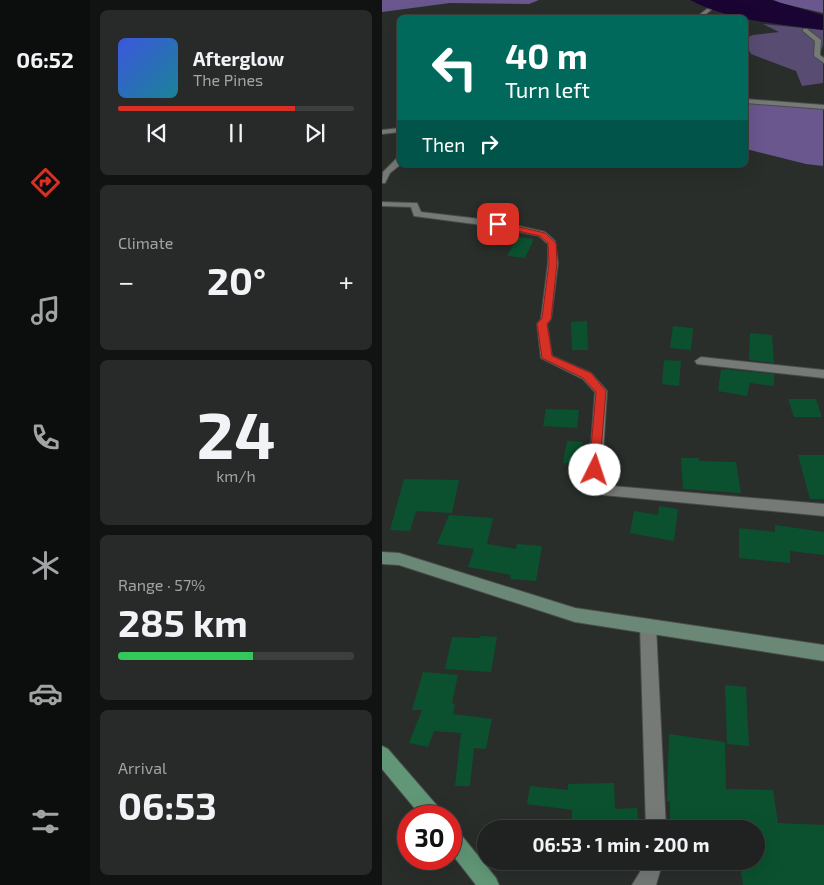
<!DOCTYPE html>
<meta charset="utf-8">
<style>
:root{--surface:#1f2220;--page:#272a29;--text:#f1f3f6;--muted:#a1a4a5;--line:#3c3f3e;--accent:#d93025}
body{margin:0;font-family:"Exo 2",sans-serif;background:var(--page);color:var(--text);height:100vh;display:flex;flex-direction:column;font-size:19px;white-space:nowrap}
*{box-sizing:border-box;margin:0}
p{font-size:16px;color:var(--muted)}
.icon{flex:none;width:28px;height:28px;fill:none;stroke:currentColor;stroke-width:2;stroke-linecap:round;stroke-linejoin:round}
.map{position:relative;flex:1;overflow:hidden}
.drawer{display:flex;flex-direction:column;gap:10px;padding:10px;background:#111312;width:292px}
.drawer>*{flex:none}
.banner{position:absolute;left:15px;top:15px;width:351px;height:152px;border-radius:8px;box-shadow:0 5px 20px #0002,0 0 0 1px var(--line);background:#00695c;color:#fff;overflow:hidden}
.speed{position:absolute;left:15px;top:805px;display:flex;gap:10px;font-size:25px;font-weight:700;text-align:center}
.speed>*{display:grid;place-content:center;width:65px;height:65px;border-radius:50%;background:var(--surface);box-shadow:0 5px 20px #0002,0 0 0 1px var(--line);line-height:1}
.speed .limit{border:8px solid #d22;background:#fff;color:#111}
.pin{position:absolute;display:grid;place-items:center;width:42px;height:42px;color:#fff;margin:-21px;border-radius:10px;box-shadow:0 2px 8px #0006}
.me{position:absolute;width:55px;margin:-28px;rotate:4deg;stroke-linejoin:round;filter:drop-shadow(0 0 4px #0008)}
.turn{display:flex;align-items:center;gap:18px;height:105px;padding:0 25px;font-size:22px}
.turn .icon{width:65px;height:65px;stroke-width:2.5}
.turn b{display:block;font-size:35px;line-height:42px}
.then{display:flex;align-items:center;height:48px;padding:0 25px;background:#0003;gap:10px;font-size:19px}
.big{font-size:38px;font-weight:700;line-height:1.1}
.drawer .widget{flex:1;display:flex;flex-direction:column;justify-content:center;gap:8px;min-width:0;padding:0 18px;border-radius:8px;background:var(--page)}
.drawer .dial{align-items:center;gap:0}
.dial b{font-size:65px;line-height:1}
.song{display:flex;align-items:center;gap:15px}
.cover{width:60px;height:60px;border-radius:8px;background:linear-gradient(135deg,hsl(230 70% 55%),hsl(190 70% 35%))}
.played{height:5px;border-radius:2px;background:linear-gradient(90deg,var(--accent) 75%,var(--line) 75%)}
.keys{display:flex;justify-content:space-around;direction:ltr}
.heat{display:flex;justify-content:space-between;align-items:center;font-size:28px;direction:ltr}
.charge{height:8px;border-radius:4px;background:linear-gradient(90deg,#34c759 57%,var(--line) 0)}
.trip{position:absolute;left:95px;top:820px;width:288px;height:50px;border-radius:25px;background:var(--surface);box-shadow:0 5px 20px #0002,0 0 0 1px var(--line);font-weight:700;line-height:50px;text-align:center}
main{display:flex;flex:1;min-height:0}
.menu{display:flex;flex-direction:column;width:90px;justify-content:space-around;align-items:center;background:#0c0e0d;color:var(--muted)}
.menu .icon{width:35px;height:35px}
.menu .active{color:var(--accent)}
.menu b{font-size:22px;color:var(--text)}
.map>svg:first-child{display:block}
.green{fill:#594c72}
.forest{fill:#6a578e}
.water{fill:#1a0434}
.building{fill:#0b512f}
.lines{fill:none;stroke-linecap:round;stroke-linejoin:round}
.street-casing{stroke:#484c49;stroke-width:2}
.secondary-casing{stroke:#484c49;stroke-width:2}
.primary-casing{stroke:#484c49;stroke-width:2}
.street{fill:#757a77;fill-rule:evenodd}
.secondary{fill:#6b8877;fill-rule:evenodd}
.primary{fill:#619777;fill-rule:evenodd}
.route{fill:#d93025;stroke:#8d1f18}
</style>
<main>
<nav class="menu">
<b>06:52</b>
<svg class="icon active" aria-label="directions" viewBox="0 0 24 24"><path d="M12 3l9 9-9 9-9-9zM9 14v-3h6M13 9l2 2-2 2"/></svg>
<svg class="icon" aria-label="music" viewBox="0 0 24 24"><path d="M9 18V5l10-2v13"/><circle cx="6" cy="18" r="3"/><circle cx="16" cy="16" r="3"/></svg>
<svg class="icon" aria-label="phone" viewBox="0 0 24 24"><path d="M5 4h4l2 5-3 2q2 4 5 5l2-3 5 2v4C11 20 4 13 5 4z"/></svg>
<svg class="icon" aria-label="climate" viewBox="0 0 24 24"><path d="M12 3v18M4 7l16 10M4 17L20 7"/></svg>
<svg class="icon" aria-label="car" viewBox="0 0 24 24"><path d="M5 17H2v-5l4-1 3-4h7l3 4 3 1v5h-3M9 17h6M6 11h13"/><circle cx="7" cy="17" r="2"/><circle cx="17" cy="17" r="2"/></svg>
<svg class="icon" aria-label="filters" viewBox="0 0 24 24"><path d="M4 7h16M4 17h16"/><circle cx="9" cy="7" r="2"/><circle cx="15" cy="17" r="2"/></svg>
</nav>
<section class="drawer">
<div class="widget">
<div class="song"><i class="cover"></i><div><b>Afterglow</b><p>The Pines</p></div></div>
<div class="played"></div>
<div class="keys"><svg class="icon" aria-label="previous" viewBox="0 0 24 24"><path d="M18 5L8 12l10 7zM5 5v14"/></svg><svg class="icon" aria-label="pause" viewBox="0 0 24 24"><path d="M8 5v14M16 5v14"/></svg><svg class="icon" aria-label="next" viewBox="0 0 24 24"><path d="M6 5l10 7-10 7zM19 5v14"/></svg></div>
</div>
<div class="widget"><p>Climate</p>
<div class="heat"><a>−</a><b class="big">20°</b><a>+</a></div>
</div>
<div class="widget dial"><b>24</b><p>km/h</p></div>
<div class="widget"><p>Range · 57%</p><b class="big">285 km</b><div class="charge"></div></div>
<div class="widget"><p>Arrival</p><b class="big">06:53</b></div>
</section>
<div class="map">
<svg width="442" height="885" viewBox="0 0 442 885">
<rect width="100%" height="100%" fill="#292e2b"/>
<path class="green" d="M381 24 441 30V45L437 56 441 59V83L420 86 414 71 369 54 364 44V38L371 35 397 32Z"/>
<g class="forest">
<path d="M0 0H157L147 4 68 3 0 12Z"/>
<path d="M392 0H441V13L398 3Z"/>
<path d="M364 102 441 108V166L424 164 364 149Z"/>
</g>
<path class="water" d="M308 0H389L441 15V30C396 24 349 21 308 0Z"/>
<g class="building">
<path d="M136 237 152 239 143 258 125 256Z"/>
<path d="M205 321 206 350H190L189 322Z"/>
<path d="M291 326 311 328 309 350 288 348Z"/>
<path d="M368 333 390 335 392 363 367 360Z"/>
<path d="M282 360 299 361 297 386 280 384Z"/>
<path d="M339 369 392 374V386L368 383 365 396 336 391Z"/>
<path d="M406 399H434L440 417H412Z"/>
<path d="M164 409 197 410 195 428 161 426Z"/>
<path d="M185 441 201 442 198 464 181 463Z"/>
<path d="M416 455H442V499H428Z"/>
<path d="M299 458H317V461L354 462 359 493 301 489Z"/>
<path d="M22 479 77 480 70 513 34 511 28 531 8 530Z"/>
<path d="M277 506 296 509 292 541 248 533 252 511 276 515Z"/>
<path d="M67 515 111 518 105 544 134 549 135 544 160 546 154 581 128 579 129 575 86 567 92 549 55 544Z"/>
<path d="M393 525 442 532V555L408 551V563L357 558V528L393 532Z"/>
<path d="M98 636 115 637 109 672 63 669 70 637 98 638Z"/>
<path d="M41 672 76 675 70 703 73 704 71 714 110 719 104 749 92 748 88 786H73L79 733 52 731 46 747 27 743 40 710H30Z"/>
<path d="M343 685 364 687 367 746 345 744Z"/>
<path d="M287 734 343 742 344 789 391 790 396 823 442 825V885H361L357 861H374V829H325L288 825V801H285Z"/>
<path d="M232 783 233 809 255 808 257 829H190V810L145 804 148 786 186 790V784Z"/>
</g>
<g class="lines">
<g class="street-casing">
<g id="street">
<path d="M325 9 329 10 319 18H313Z"/>
<path d="M421 29H425L439 40 438 55 442 58V63L432 56 433 41 421 31Z"/>
<path d="M364 99 442 105V109L364 103Z"/>
<path d="M18 128V132L0 134V130Z"/>
<path d="M15 158H18V165L8 173 3 183H0L1 172Z"/>
<path d="M0 202 32 203H35L39 212 115 221 163 232 173 241 176 263 169 319 165 324 170 356 209 373 225 391 220 470 230 486 442 504V516L221 495 207 470 213 392 201 379 159 358 155 324 159 319 166 263V244L157 236 115 227 32 216 29 207 0 206Z"/>
<path d="M319 357 442 370V378L315 364 313 361Z"/>
<path d="M266 619 272 621 274 626 284 829H264L258 626 260 621Z"/>
<path d="M261 861H281L274 885H250L258 872Z"/>
</g>
</g>
<g class="secondary-casing">
<path id="secondary" d="M0 552 17 553 193 608 442 645V661L193 622 17 565 0 564Z"/>
</g>
<g class="primary-casing">
<g id="primary">
<path d="M0 746 6 749 58 809 60 816H39L0 769Z"/>
<path d="M69 828 76 831 114 878 117 885H94L69 853Z"/>
</g>
</g>
<use href="#street" class="street"/>
<use href="#secondary" class="secondary"/>
<use href="#primary" class="primary"/>
</g>
<path class="route" d="M116 222 163 233 174 243 175 263 169 319 165 324 170 356 209 373 224 391 217 474H209L207 470 214 392 201 378 160 358 155 324 160 318 167 263 166 243 158 236 113 226 112 224Z"/>
</svg>
<div class="speed"><div class="limit">30</div></div>
<div class="pin" style="left:116px;top:224px;background:#d93025"><svg class="icon" aria-label="arrive" viewBox="0 0 24 24"><path d="M6 21V4h12l-3 4 3 4H6"/></svg></div>
<svg class="me" style="left:213px;top:470px" viewBox="-20 -20 40 40"><circle r="19" fill="#fff"/><path d="M0-13L10 11 0 6-10 11z" fill="#d93025"/></svg>
<div class="trip">06:53 · 1 min · 200 m</div>
<div class="banner">
<div class="turn"><svg class="icon" aria-label="left" viewBox="0 0 24 24"><path d="M17 20v-9H6M10 6l-5 5 5 5"/></svg><div><b>40 m</b>Turn left</div></div>
<div class="then">Then<svg class="icon" aria-label="right" viewBox="0 0 24 24"><path d="M7 20v-9h11M14 6l5 5-5 5"/></svg></div>
</div>
</div>
</main>
